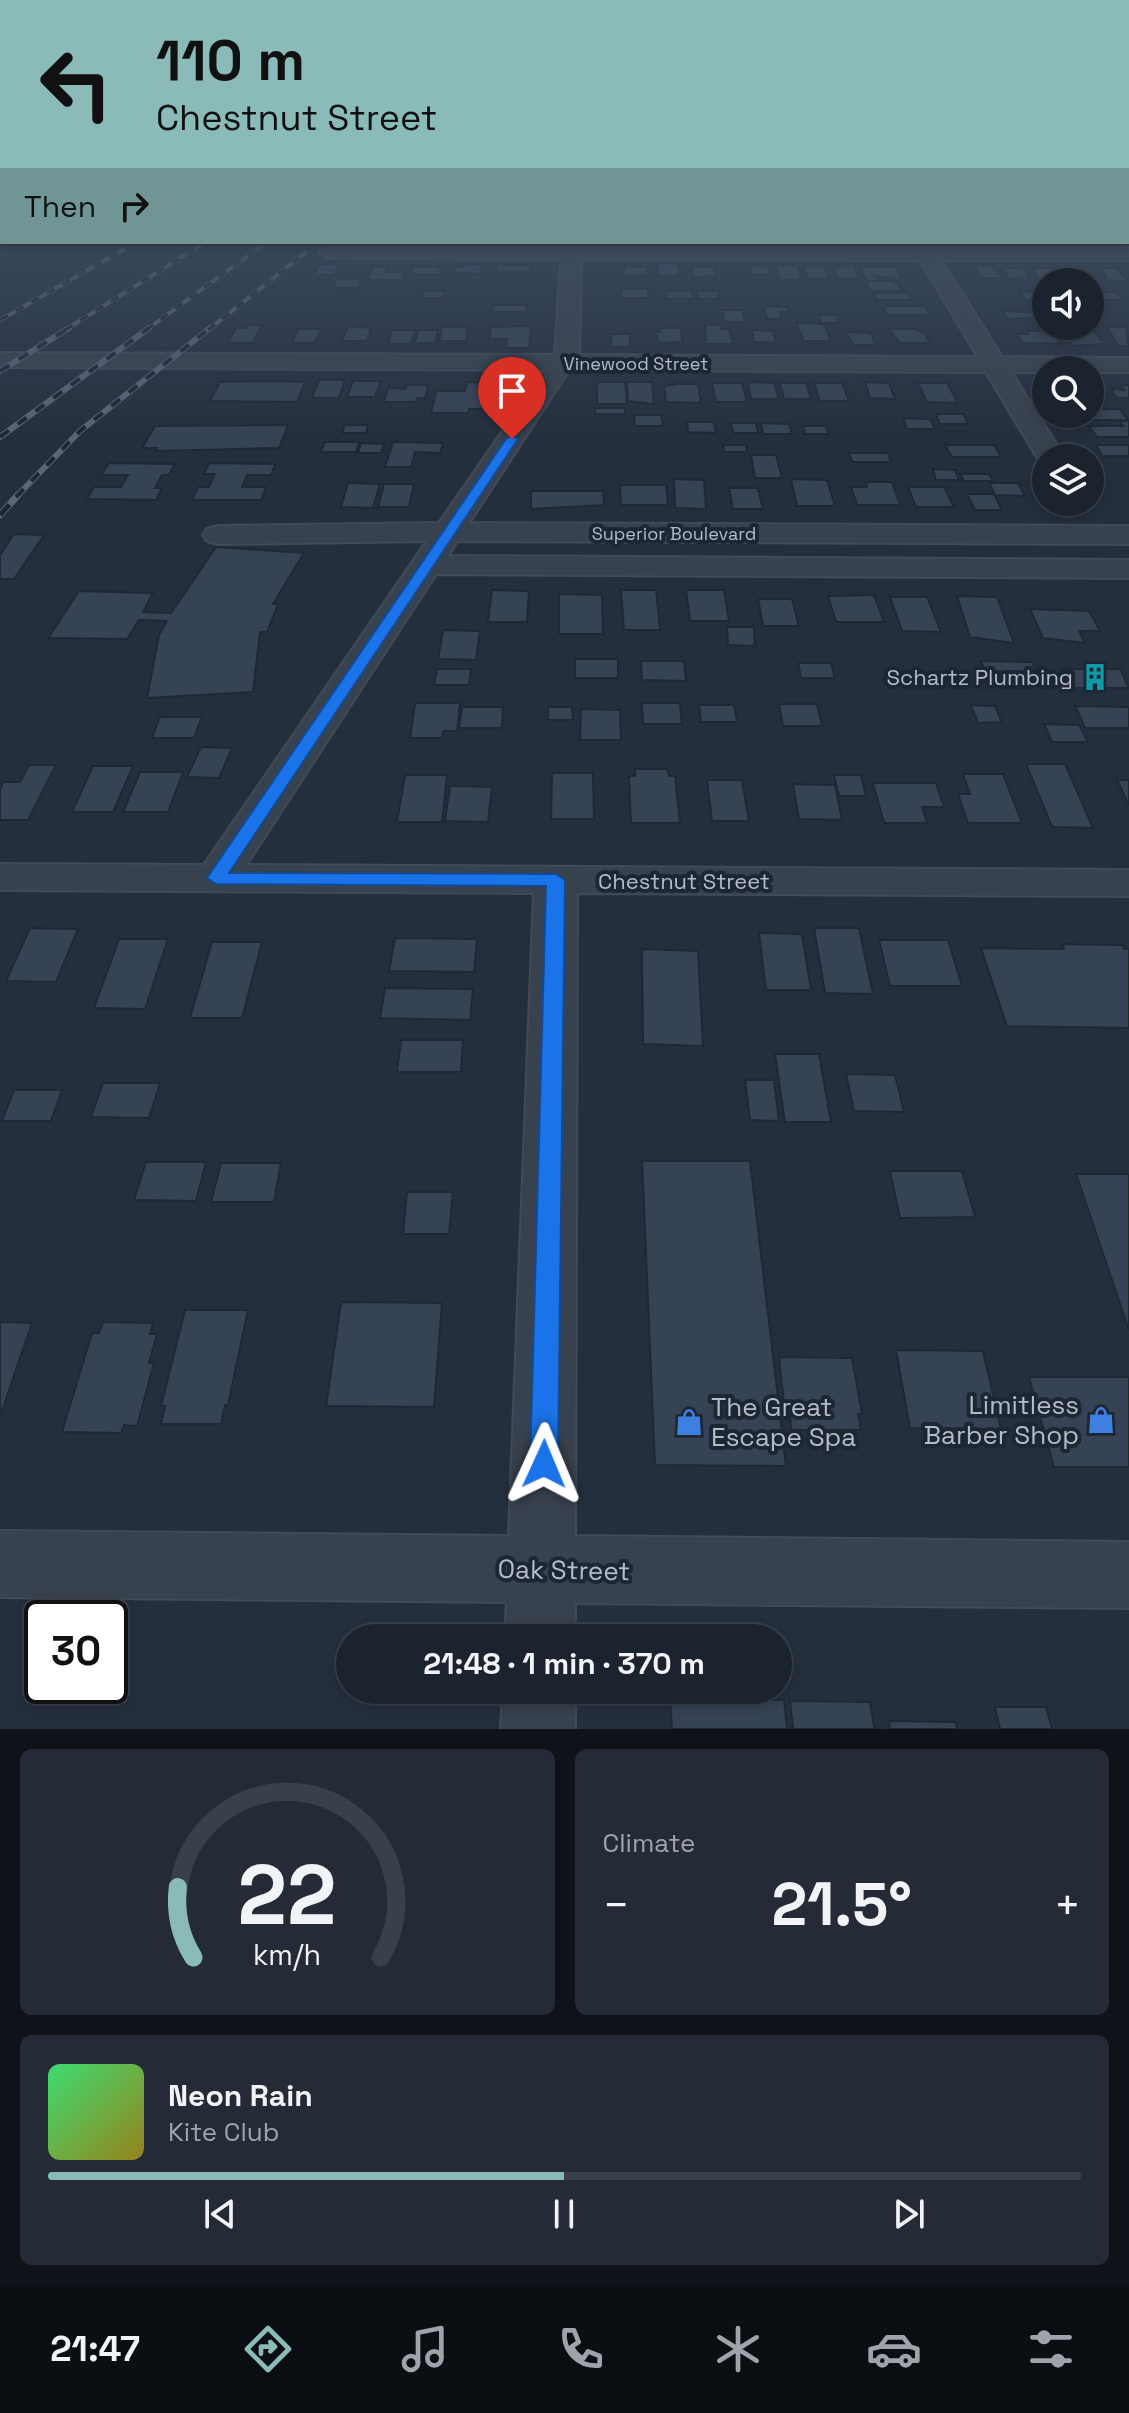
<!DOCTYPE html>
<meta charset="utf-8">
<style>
:root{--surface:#1b232e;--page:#242b36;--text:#f1f3f6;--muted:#a0a4aa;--line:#39404a;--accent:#8bbbb9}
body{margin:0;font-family:"Space Grotesk",sans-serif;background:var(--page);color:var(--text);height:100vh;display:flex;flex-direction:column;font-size:30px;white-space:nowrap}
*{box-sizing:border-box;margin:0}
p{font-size:26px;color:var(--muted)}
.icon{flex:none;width:44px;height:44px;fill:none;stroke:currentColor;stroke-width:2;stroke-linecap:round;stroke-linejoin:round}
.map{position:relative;height:1729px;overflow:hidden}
.details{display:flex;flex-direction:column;gap:20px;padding:20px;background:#0f1319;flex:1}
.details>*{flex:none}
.hud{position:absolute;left:0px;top:0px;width:1130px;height:244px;box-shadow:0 4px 12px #0003,0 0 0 2px var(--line);background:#8bbbb9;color:#111;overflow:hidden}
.fabs{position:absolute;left:1032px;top:268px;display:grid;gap:16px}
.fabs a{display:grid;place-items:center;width:72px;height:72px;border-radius:50%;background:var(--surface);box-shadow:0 4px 12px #0003,0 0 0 2px var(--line);font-size:40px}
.speed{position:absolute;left:24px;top:1600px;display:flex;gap:16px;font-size:40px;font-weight:700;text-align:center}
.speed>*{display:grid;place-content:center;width:104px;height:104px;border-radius:50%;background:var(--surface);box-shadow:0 4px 12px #0003,0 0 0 2px var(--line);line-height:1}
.speed .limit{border:4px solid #111;border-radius:12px;background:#fff;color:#111}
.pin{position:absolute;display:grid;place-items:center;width:68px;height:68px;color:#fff;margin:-82px -34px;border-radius:50% 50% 50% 0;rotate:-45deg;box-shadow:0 0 8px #0007}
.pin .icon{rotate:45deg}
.me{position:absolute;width:88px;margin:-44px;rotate:1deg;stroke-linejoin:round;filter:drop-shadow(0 0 6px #0008)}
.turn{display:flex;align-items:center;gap:28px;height:168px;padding:0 24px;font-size:36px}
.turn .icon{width:104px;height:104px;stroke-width:2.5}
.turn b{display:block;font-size:56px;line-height:68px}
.then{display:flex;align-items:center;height:76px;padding:0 24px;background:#0003;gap:16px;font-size:30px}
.big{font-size:60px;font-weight:800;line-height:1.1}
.details .card{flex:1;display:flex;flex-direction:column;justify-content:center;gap:12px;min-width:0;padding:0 28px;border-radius:12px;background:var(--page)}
.details .dial{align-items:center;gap:0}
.dial svg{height:208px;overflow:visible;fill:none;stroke:var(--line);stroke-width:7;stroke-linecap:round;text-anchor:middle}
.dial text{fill:var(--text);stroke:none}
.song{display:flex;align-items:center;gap:24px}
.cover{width:96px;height:96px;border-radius:12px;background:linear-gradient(135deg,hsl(140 70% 55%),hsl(50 70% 35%))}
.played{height:8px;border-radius:4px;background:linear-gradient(90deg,var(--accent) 50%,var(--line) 50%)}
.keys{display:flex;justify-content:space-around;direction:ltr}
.heat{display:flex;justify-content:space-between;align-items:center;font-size:44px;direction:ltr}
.details .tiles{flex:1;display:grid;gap:20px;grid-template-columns:1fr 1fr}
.card:last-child{grid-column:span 2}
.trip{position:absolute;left:336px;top:1624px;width:456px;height:80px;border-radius:40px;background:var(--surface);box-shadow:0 4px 12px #0003,0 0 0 2px var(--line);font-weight:800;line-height:80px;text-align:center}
.menu{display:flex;height:128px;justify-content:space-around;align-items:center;background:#0b0e12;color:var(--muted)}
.menu .icon{width:56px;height:56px}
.menu .active{color:var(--accent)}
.menu b{font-size:36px;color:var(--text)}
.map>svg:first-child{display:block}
.building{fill:#364354;stroke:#1f2835;stroke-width:2}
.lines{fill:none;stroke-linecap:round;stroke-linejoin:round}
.minor-casing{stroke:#414a57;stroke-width:4}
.minor{fill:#38414e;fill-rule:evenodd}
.rail-far2-casing{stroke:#5a6575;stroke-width:4}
.rail-far1-casing{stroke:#5a6575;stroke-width:6}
.rail-casing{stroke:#5a6575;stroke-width:7}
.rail-far2{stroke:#1d2633;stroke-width:3;stroke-dasharray:9;stroke-linecap:butt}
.rail-far1{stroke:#1d2633;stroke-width:4;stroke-dasharray:11;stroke-linecap:butt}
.rail{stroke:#1d2633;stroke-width:5;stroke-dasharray:14;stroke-linecap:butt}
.route{fill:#1a73e8;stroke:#114b97;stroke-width:2}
.labels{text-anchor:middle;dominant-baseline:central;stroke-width:8;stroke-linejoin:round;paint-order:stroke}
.far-street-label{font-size:18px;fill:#b4bcc9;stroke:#1d2633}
.poi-label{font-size:22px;fill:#b4bcc9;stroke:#1d2633;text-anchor:end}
.street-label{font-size:22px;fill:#b4bcc9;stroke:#1d2633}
.near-poi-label{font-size:26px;fill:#b4bcc9;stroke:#1d2633;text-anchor:end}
.near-street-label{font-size:26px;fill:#b4bcc9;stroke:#1d2633}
</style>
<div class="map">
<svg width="1129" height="1729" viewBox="0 0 1129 1729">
<rect width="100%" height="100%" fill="#242f3e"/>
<g class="building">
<path d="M657 263 678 264 680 276H659Z"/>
<path d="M320 264H339L334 275H314Z"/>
<path d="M465 264H482L481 274 454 273 456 267H464Z"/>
<path d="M497 265H531L530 272H496Z"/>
<path d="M776 265H797L802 280H780Z"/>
<path d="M413 266 441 267 438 275 410 274Z"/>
<path d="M624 266 647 267 648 275 619 277V274L624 273Z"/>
<path d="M696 266 714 267 716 276 694 277 691 267Z"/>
<path d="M750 266H768L773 275H752Z"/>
<path d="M811 266H824L829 279 808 278 803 267Z"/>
<path d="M842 266H854L860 279 838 278 834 267Z"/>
<path d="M974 266H992L1002 278H981Z"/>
<path d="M373 267H388L386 272H404L402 280H368Z"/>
<path d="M860 267H895L901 279 876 276 878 281H866Z"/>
<path d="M1002 268H1022L1030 277 1009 279Z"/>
<path d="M1032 268H1051L1061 280H1039Z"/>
<path d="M1061 268H1083L1094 281H1072Z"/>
<path d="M1100 268H1117L1129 282 1108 280Z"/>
<path d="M337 279H362L358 288H333Z"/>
<path d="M866 281H891L898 284 902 291H870Z"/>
<path d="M622 289H648V298H621Z"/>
<path d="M423 291H445L444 298H422Z"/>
<path d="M666 291H692L693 299H666Z"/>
<path d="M697 291H718L719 299H698Z"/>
<path d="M1019 291 1046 292V300H1026Z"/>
<path d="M1090 292H1116L1123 300H1090Z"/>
<path d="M873 293H908L912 300H877Z"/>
<path d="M492 305H527L526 312H491Z"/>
<path d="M764 306 787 307 789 312H780L782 319H767Z"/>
<path d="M883 306H925L930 315H887Z"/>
<path d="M722 310H742L745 322H724Z"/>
<path d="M1002 311 1040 313 1045 314 1046 318 1007 319Z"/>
<path d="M818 315H836L839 323H821Z"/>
<path d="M796 323 825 324 830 341H804Z"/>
<path d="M248 325H262L253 343H228L236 328H247Z"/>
<path d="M705 325H721V329H729L733 344H706Z"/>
<path d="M348 326 371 328 367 341H342Z"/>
<path d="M531 326 529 348H506L507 339H489L491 327Z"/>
<path d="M442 327H468L466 341H439Z"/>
<path d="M1107 327H1126L1129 347 1118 345Z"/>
<path d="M660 328H681L682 342 659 343 655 332H660Z"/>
<path d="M298 329H321L315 343H292Z"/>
<path d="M889 329H915L924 333 930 343H900Z"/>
<path d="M392 330H415L411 344H388Z"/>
<path d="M418 330H438L435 343H415Z"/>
<path d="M752 330 773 331 776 343 754 342Z"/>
<path d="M1061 330 1095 332 1104 344 1073 346Z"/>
<path d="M1026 331H1053L1061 344 1023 343 1017 334H1028Z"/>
<path d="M846 332 871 333 875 345H854Z"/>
<rect x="611" y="334" width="19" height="13"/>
<path d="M319 380H345L339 398H312Z"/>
<path d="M275 381 305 382 297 402 210 401 220 382Z"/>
<path d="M353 381H381L375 397H347Z"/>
<path d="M467 382 492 383 488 409H469L468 413H431L436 391H465Z"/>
<path d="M597 382H625L627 404H597Z"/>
<path d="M627 382H652L654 404 628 401Z"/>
<path d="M748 382 774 383 779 399H751Z"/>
<path d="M865 382 889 383 895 399 870 398Z"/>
<path d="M712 383H742L747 402H716Z"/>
<path d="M780 383H806L811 399H784Z"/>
<path d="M814 383H842L849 401H820Z"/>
<path d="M918 383H947L958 403 927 402Z"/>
<path d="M678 384H698L701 403 666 402 664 386Z"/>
<path d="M406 385H428L425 398H417L416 402H384L388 388 405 389Z"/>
<path d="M1121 385H1129V398H1117L1111 389 1124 390Z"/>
<rect x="595" y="408" width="30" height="6"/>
<path d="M1090 409H1120L1128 420H1077L1073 414H1090Z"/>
<path d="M936 414H963L968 424H940Z"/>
<path d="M634 415H661L663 426H635Z"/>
<path d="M903 418 930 419 935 429H907Z"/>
<path d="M1119 421H1129V437H1097L1089 426H1123Z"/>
<path d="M687 422H714L716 433 688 432Z"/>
<path d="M731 423H756L758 433H733Z"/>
<path d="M761 423 789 424 792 434H763Z"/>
<path d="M288 425 279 448 156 451 157 448H142L155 426Z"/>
<path d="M345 425H368L366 433H342Z"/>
<path d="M803 426H826L829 434H805Z"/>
<path d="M325 442H359L356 452H321Z"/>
<path d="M393 442 443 443 440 453 415 452 411 467H385Z"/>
<path d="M361 443 384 444 381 453H358Z"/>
<path d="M723 445H746L747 452H724Z"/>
<path d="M945 445H994L1001 457H952Z"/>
<path d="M1096 445H1129V456H1102Z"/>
<path d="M849 453H888L891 462H852Z"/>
<path d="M751 455H776L782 478H755Z"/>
<path d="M109 463 175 464 169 475H162L155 488H162L156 500 87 499 94 487H121L128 475H101Z"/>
<path d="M209 463 275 464 271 475H247L242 487H266L261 500H192L198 487H209L215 474H204Z"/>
<path d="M933 469 955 470 959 480H936Z"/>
<path d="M960 474H989L993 481H964Z"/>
<path d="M674 479 704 480 706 509 675 508Z"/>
<path d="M791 479 827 480 835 506H797Z"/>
<path d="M866 482H892L900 505H857L851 487H867Z"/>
<path d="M348 483 380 484 373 508 341 507Z"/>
<path d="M989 483H1018L1025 496 995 495Z"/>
<path d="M384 484H414L409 507H378Z"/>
<path d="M620 485H666L668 505H621Z"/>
<path d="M908 487H944L954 507H916Z"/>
<path d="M729 488H758L763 509H733Z"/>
<path d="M531 491H603L604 505 531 509Z"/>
<path d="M967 494H994L1002 510H975Z"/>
<path d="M14 534 44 535 14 579H0V555Z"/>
<path d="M216 547 304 553 273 604H278L267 632H260L253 692 147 698 159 635 167 621 139 620 127 639 48 638 79 591 153 593 143 612 171 613Z"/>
<path d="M492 590 529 591 527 622H488Z"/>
<path d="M621 590H656L660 630H624Z"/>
<path d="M686 590H724L729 621H690Z"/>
<path d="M559 594 602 595 603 634H559Z"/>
<path d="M874 595 884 622H836L828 596Z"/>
<path d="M957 596 997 597 1014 643 970 637Z"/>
<path d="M890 597H927L941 632 902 631Z"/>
<path d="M758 599H792L799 626H763Z"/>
<path d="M1030 609 1089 611 1100 631H1079L1085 643 1043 638Z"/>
<path d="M727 627H754L755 646 728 645Z"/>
<path d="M443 630 480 631 476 660 438 659Z"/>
<rect x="575" y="659" width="43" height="19"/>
<path d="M641 661H684L686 681 642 680Z"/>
<path d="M981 661 1032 662 1041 681H989Z"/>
<path d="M798 663H831L835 678H801Z"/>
<path d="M437 669H471L469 685H434Z"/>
<path d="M1062 669H1120L1129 688H1072Z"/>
<path d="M415 703H460L457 731H443L442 738H410Z"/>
<path d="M642 703H680L682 724H643Z"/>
<path d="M779 704H817L822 726H783Z"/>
<path d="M699 705H734L737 722H701Z"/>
<path d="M971 705 995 706 1002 722 978 723Z"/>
<path d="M1075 706 1129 707V728H1085Z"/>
<path d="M462 707H503L502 728H459Z"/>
<path d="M548 707H572L573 720H548Z"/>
<path d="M581 709 620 710 621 740H580Z"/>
<path d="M160 717H202L194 738H152Z"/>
<path d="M1044 724 1079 725 1088 742H1052Z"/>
<path d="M201 747 232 748 219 778 187 777Z"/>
<path d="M1026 764H1065L1093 828 1052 827Z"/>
<path d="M29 765H56L28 820H0V789L3 782H20Z"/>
<path d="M93 766H133L113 812H72Z"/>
<path d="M635 769H668L669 776H675L680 823H631L629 776H635Z"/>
<path d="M140 772H183L168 812H123Z"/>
<path d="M552 773H593L594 819H551Z"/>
<path d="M963 774H1003L1022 823H968L958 794H970Z"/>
<path d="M405 775H447L442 822H397Z"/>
<path d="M834 775H861L866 796H839Z"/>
<path d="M707 780H742L749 821H712Z"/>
<path d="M1117 780H1129V805Z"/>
<path d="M873 783H936L944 807H922L927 823H884Z"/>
<path d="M793 784 835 785 842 820 799 819Z"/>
<path d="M450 786 492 787 488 822 445 821Z"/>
<path d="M30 928 78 929 56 982 6 981Z"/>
<path d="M814 928H859L873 994 825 993Z"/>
<path d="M759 933 802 934 811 990H766Z"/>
<path d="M395 938 477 939 474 972 389 971Z"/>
<path d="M119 939H168L145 1009 94 1008Z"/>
<path d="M879 940H948L962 986H890Z"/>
<path d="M212 942H262L242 1018H190Z"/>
<path d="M1062 944 1123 945 1124 949H1129V1028L1007 1026 981 948 1064 949Z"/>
<path d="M642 949 698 951 703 1046 643 1044Z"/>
<path d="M385 988 473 989 470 1020 380 1018Z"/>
<path d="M401 1040H463L461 1072H397Z"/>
<path d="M775 1054H819L831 1122H785Z"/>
<path d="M846 1074 895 1075 904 1112 854 1111Z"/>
<path d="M745 1080H774L779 1121 750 1120Z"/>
<path d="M103 1083H160L149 1118 91 1117Z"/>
<path d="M14 1090H62L51 1121H2Z"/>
<path d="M642 1161H750L786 1466 655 1465Z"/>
<path d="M146 1162H206L196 1201 134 1200Z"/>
<path d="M221 1163H281L274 1202H211Z"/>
<path d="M890 1171H962L975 1217 900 1218Z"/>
<path d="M1076 1174H1129V1330Z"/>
<path d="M407 1192H453L449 1234H403Z"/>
<path d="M341 1302 442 1303 434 1407 326 1406Z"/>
<path d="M185 1310H248L228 1405H225L221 1424H161L165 1406H161Z"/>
<path d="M0 1322 32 1323 0 1417Z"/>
<path d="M103 1322 153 1323 150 1334H157L149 1363H154L137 1426 124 1425 121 1433 62 1432 92 1333H99Z"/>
<path d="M896 1350 983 1351 1001 1429 910 1428Z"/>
<path d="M779 1357 852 1358 862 1414H858L861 1430H791L790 1414 785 1413Z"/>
<path d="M1029 1377H1129V1467H1054Z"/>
<path d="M670 1699 784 1700 787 1729H672Z"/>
<path d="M790 1701 870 1702 874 1727 880 1729H787L793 1727Z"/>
<path d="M995 1707H1046L1052 1729H1000Z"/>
<path d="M889 1721 956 1722 957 1729H890Z"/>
</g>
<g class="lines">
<g class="minor-casing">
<g id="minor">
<path d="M910 242H930L933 247 1129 248V260H941L1002 357 1129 358V372H1011L1065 458H1046V465L1041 464 986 372 569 370 469 523 1129 526V544L457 541 448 556 1129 560V578L436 574 246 865 1129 870V896L577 893 575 1536 1129 1542V1608L575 1603V1638H505L507 1602 0 1597V1531L509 1536 534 893 0 890V864L204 865 427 541 218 544 207 541 203 535 207 529 218 526 439 523 545 370 0 367V353L555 355 561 259 329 258 319 252 329 246 913 247ZM581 259 920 260 978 357 579 355Z"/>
<path d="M503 1690H575V1729H501Z"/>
</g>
</g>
<use href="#minor" class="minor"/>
<g class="rail-far2-casing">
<g id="rail-far2">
<path d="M0 320 137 242"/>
<path d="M65 330 206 242"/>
<path d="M146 330 267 242"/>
<path d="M208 330 319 242"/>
</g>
</g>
<g class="rail-far1-casing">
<g id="rail-far1">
<path d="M0 371 69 328"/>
<path d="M0 437 149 328"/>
<path d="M16 497 80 431 210 328"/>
</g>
</g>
<g class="rail-casing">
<path id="rail" d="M0 515 18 495"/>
</g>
<use href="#rail-far2" class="rail-far2"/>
<use href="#rail-far1" class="rail-far1"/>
<use href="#rail" class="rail"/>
</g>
<linearGradient id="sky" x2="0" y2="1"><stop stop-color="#141a22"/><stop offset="0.45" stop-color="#3f4d63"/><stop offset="1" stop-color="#3f4d63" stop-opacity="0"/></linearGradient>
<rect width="1129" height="439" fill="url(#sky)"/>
<path class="route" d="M512 435 518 439 229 873 556 874 565 880 558 1464 554 1473 544 1477 534 1473 530 1464 546 886 216 884 207 878 506 439Z"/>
<defs>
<g id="building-bare" transform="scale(2.16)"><path d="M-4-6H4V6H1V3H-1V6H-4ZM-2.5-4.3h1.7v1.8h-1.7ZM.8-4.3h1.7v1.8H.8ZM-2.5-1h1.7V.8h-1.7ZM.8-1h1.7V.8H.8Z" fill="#0f9aa8" stroke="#1d2633" stroke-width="2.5" paint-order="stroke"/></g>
<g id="shop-bare" transform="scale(2.16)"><path d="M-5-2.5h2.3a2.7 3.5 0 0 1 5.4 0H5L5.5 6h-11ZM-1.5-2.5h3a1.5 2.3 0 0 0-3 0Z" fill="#3f7fe0" stroke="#1d2633" stroke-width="2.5" paint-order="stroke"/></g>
</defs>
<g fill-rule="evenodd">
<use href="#building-bare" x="1095" y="677"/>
<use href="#shop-bare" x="1101" y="1420"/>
<use href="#shop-bare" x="689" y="1422"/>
</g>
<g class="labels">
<g class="far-street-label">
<text x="636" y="363">Vinewood Street</text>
<text x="674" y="533">Superior Boulevard</text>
</g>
<g class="poi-label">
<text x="1073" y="677">Schartz Plumbing</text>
</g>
<g class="street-label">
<text x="684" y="881">Chestnut Street</text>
</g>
<g class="near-poi-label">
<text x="1079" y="1405">Limitless<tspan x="1079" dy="30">Barber Shop</tspan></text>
<text x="711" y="1407" text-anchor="start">The Great<tspan x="711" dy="30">Escape Spa</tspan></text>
</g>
<g class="near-street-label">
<text transform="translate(564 1570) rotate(1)">Oak Street</text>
</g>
</g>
</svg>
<div class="fabs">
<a><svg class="icon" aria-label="sound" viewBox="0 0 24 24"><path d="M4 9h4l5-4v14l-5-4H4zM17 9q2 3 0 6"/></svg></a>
<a><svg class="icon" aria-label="search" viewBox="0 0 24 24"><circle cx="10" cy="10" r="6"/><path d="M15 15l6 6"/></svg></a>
<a><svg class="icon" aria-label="layers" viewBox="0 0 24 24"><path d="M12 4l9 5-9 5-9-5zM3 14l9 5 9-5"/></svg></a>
</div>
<div class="speed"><div class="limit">30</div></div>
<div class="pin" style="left:512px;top:439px;background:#d93025"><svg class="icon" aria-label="arrive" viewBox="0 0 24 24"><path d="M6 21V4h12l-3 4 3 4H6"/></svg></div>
<svg class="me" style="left:544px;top:1464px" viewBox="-20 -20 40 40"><path d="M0-17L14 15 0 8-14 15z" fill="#1a73e8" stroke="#fff" stroke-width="4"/></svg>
<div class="trip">21:48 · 1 min · 370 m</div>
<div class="hud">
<div class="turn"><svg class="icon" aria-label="left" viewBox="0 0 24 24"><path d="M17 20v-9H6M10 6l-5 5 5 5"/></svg><div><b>110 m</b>Chestnut Street</div></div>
<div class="then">Then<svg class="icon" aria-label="right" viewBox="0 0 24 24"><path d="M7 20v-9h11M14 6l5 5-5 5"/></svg></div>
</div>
</div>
<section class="details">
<div class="tiles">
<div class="card dial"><svg viewBox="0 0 100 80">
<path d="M14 69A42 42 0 1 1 86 69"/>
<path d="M14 69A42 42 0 0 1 8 42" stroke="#8bbbb9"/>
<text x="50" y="56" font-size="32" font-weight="700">22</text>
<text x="50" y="72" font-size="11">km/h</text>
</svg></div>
<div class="card"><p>Climate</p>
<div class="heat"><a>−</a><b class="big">21.5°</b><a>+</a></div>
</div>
<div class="card">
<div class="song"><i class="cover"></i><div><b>Neon Rain</b><p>Kite Club</p></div></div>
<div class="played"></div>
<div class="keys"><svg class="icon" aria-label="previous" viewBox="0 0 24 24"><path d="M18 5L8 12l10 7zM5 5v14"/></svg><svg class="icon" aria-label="pause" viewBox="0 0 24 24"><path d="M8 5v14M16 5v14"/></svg><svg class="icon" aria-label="next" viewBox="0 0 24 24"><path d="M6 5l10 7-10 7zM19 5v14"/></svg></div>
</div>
</div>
</section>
<nav class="menu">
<b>21:47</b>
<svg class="icon active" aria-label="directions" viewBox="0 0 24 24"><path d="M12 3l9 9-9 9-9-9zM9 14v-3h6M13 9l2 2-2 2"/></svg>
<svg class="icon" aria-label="music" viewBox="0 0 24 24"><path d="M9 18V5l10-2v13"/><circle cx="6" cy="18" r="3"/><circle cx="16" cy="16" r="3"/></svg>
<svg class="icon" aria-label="phone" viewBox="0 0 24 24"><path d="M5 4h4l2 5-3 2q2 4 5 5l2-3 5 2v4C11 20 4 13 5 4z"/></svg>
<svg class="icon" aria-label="climate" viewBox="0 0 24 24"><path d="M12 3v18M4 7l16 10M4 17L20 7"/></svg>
<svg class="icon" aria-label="car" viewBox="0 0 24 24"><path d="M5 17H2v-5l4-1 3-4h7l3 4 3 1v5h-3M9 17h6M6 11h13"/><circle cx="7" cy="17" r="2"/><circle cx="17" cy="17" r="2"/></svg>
<svg class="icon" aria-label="filters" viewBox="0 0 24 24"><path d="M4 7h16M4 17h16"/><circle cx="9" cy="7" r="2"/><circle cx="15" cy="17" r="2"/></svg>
</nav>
